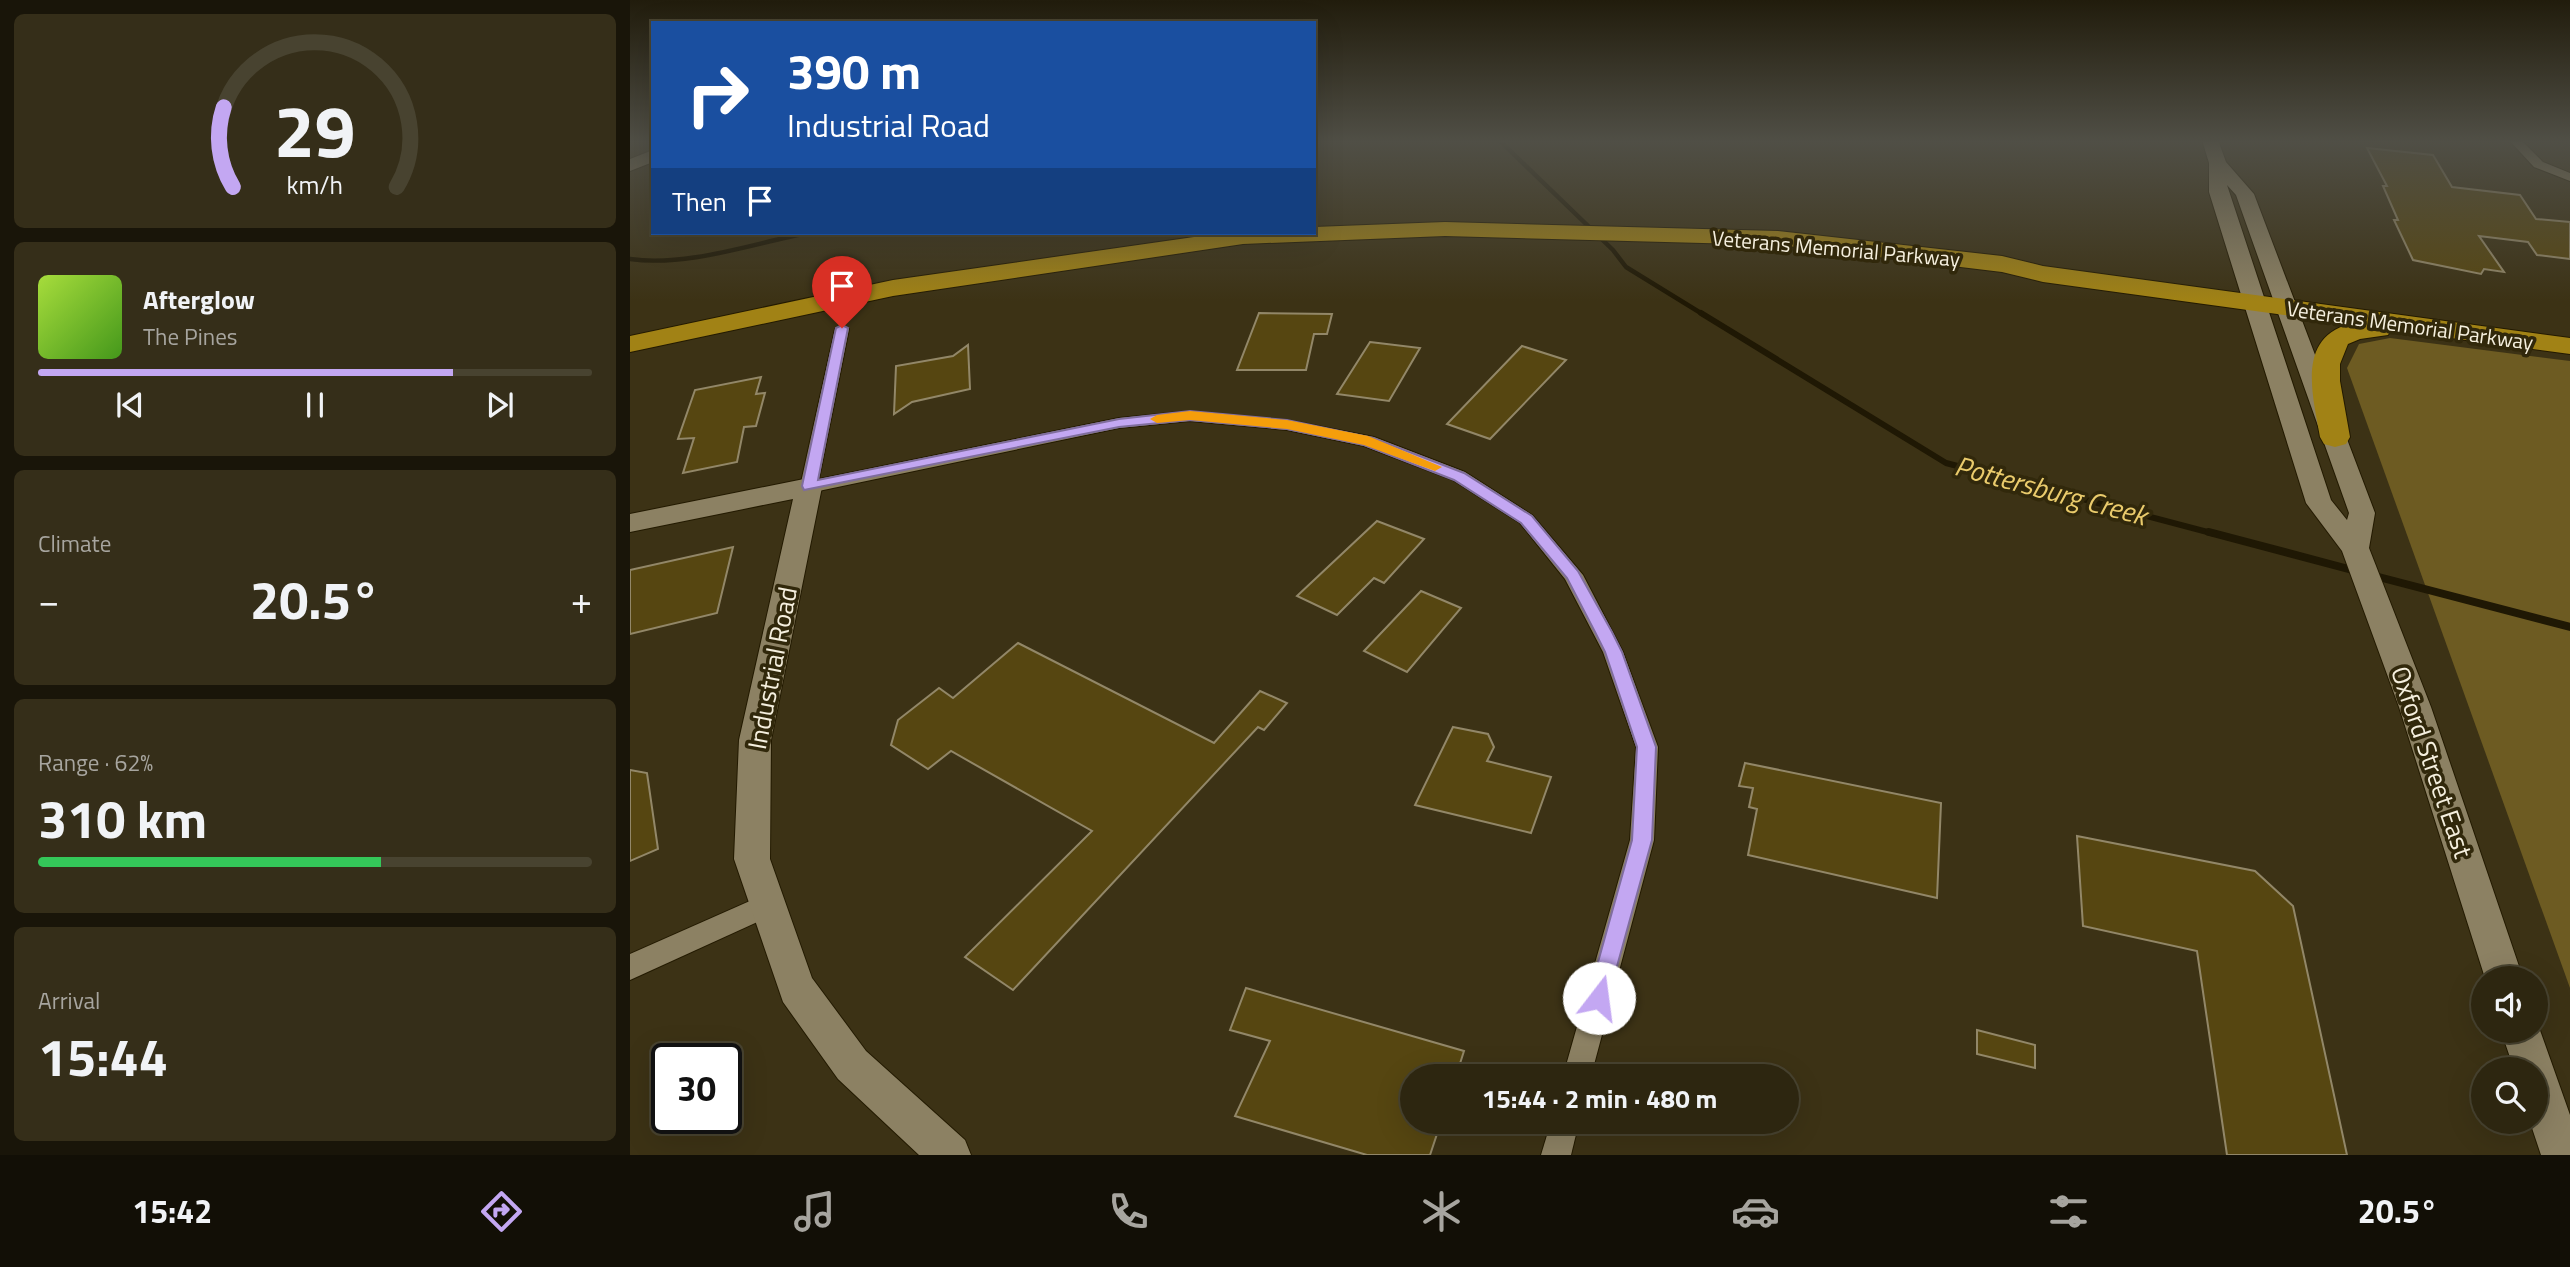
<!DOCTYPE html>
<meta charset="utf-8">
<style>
:root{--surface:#2d2610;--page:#352e19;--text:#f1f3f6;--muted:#a7a59f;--line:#484330;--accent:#c3a7f2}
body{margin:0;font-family:"Titillium Web",sans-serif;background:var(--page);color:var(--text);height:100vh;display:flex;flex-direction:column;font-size:26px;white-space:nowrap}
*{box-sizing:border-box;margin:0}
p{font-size:23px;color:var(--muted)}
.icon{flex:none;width:38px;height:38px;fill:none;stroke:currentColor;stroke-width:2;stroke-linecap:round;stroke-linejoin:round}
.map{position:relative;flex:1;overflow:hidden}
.panel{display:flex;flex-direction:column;gap:14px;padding:14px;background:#191509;width:630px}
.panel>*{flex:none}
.guide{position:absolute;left:21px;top:21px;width:665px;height:214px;border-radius:0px;box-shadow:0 7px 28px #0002,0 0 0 2px var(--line);background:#1a4fa0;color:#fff;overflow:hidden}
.fabs{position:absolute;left:1841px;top:966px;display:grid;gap:14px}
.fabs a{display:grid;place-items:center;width:77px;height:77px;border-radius:50%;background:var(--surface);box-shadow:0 7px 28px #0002,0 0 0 2px var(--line);font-size:35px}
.speed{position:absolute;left:21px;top:1043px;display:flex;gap:14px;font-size:35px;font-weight:700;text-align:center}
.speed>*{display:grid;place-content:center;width:91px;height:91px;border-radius:50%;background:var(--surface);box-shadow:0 7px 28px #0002,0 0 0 2px var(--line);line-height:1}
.speed .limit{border:4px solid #111;border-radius:10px;background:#fff;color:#111}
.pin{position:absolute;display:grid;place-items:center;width:60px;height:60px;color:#fff;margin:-72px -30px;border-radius:50% 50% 50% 0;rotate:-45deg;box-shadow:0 0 7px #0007}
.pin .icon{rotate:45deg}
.me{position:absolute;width:77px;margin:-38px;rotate:15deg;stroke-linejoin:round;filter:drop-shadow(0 0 5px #0008)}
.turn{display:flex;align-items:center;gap:24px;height:147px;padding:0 21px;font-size:32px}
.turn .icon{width:91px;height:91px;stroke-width:2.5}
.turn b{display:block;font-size:49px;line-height:60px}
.then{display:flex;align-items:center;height:66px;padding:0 21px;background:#0003;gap:14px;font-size:26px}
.big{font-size:52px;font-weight:700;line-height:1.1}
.panel .card{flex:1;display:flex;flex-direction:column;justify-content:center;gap:10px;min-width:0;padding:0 24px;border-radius:10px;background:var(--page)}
.panel .dial{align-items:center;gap:0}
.dial svg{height:182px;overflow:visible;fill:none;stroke:var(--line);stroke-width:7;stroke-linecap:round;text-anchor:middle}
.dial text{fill:var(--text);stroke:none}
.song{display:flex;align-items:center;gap:21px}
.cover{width:84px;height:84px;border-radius:10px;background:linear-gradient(135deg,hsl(80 70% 55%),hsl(100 70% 35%))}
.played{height:7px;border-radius:4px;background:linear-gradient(90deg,var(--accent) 75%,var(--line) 75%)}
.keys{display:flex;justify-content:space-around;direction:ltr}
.heat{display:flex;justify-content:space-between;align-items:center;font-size:38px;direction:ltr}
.charge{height:10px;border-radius:5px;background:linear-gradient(90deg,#34c759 62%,var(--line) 0)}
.trip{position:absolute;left:770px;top:1064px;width:399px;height:70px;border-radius:35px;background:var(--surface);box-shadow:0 7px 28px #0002,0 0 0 2px var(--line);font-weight:700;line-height:70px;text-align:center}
.dock{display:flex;height:112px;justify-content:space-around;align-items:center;background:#120f06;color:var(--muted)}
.dock .icon{width:49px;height:49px}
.dock .on{color:var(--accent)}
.dock b{font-size:32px;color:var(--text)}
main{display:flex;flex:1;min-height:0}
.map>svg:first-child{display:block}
.green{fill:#6d5b22}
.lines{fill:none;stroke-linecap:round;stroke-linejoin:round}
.stream-far2{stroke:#1f1804;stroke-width:4.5}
.stream-far1{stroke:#1f1804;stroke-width:6}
.stream{stroke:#1f1804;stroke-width:8}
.building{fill:#564611;stroke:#928768;stroke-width:2}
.street-casing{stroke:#231a00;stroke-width:2}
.secondary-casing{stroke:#231a00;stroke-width:2}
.highway-casing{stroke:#231a00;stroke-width:2}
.street{fill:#8c8163;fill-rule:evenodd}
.secondary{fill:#8c8163;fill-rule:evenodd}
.highway{fill:#a18215;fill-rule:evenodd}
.route{fill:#c3a7f2;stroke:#7f6d9d;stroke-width:2}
.slow{fill:#f59e0b}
.labels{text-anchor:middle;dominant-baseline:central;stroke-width:7;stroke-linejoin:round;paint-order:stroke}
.far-street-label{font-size:21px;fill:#f5efde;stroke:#31280b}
.street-label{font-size:26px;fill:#f5efde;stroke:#31280b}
.water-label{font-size:28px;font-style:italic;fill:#eacb6c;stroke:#31280b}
</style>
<main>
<section class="panel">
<div class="card dial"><svg viewBox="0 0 100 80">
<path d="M14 69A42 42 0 1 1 86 69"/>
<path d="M14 69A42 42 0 0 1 10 34" stroke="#c3a7f2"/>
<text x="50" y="56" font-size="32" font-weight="700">29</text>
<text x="50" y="72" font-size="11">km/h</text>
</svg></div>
<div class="card">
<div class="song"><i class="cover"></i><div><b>Afterglow</b><p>The Pines</p></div></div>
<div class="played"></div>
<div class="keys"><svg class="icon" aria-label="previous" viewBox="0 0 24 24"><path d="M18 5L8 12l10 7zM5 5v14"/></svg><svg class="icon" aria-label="pause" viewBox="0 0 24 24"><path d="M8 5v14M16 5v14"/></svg><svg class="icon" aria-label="next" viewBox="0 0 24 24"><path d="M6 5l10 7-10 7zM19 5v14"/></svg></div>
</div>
<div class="card"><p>Climate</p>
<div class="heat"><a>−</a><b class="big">20.5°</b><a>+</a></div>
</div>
<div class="card"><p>Range · 62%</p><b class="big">310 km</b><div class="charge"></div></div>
<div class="card"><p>Arrival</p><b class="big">15:44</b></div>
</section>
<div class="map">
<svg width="1940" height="1155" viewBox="0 0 1940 1155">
<rect width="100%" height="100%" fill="#3c3215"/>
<path class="green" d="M1760 338 1940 361V988L1717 368 1729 344Z"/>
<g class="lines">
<g class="stream-far2">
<path d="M869 140 983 250 996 267 1074 315"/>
<path d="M0 259C57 267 121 244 177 233"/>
</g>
<path class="stream-far1" d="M1071 313 1316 463 1585 534"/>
<g class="stream">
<path d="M1579 532 1726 571"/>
<path d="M1741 575 1940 627"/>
</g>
</g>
<g class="building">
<path d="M1737 148 1803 155 1822 187 1890 195 1906 219 1940 222V259L1907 255 1898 242 1849 236 1874 272 1854 269 1851 274 1783 260 1764 220H1768L1753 186H1757Z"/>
<path d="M629 313 702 314 697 334H684L676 370H607Z"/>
<path d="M740 342 790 348 759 401 707 394Z"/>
<path d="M338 345 340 389 282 402 264 414 266 366 323 356Z"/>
<path d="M892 346 936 360 860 439 817 424Z"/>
<path d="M131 377 126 394 135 393 126 426 114 427 107 462 53 473 64 438 48 439 65 390Z"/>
<path d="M747 521 794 539 754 583 744 578 707 615 667 596Z"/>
<path d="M103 547 87 613 0 634V570Z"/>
<path d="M791 591 831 608 777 672 734 651Z"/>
<path d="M388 643 584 743 630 691 657 703 634 730 628 727 383 990 335 957 462 831 321 751 298 769 261 745 268 720 309 688 323 698Z"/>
<path d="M823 727 858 734 864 747 857 761 921 777 901 833 785 805Z"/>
<path d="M1115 763 1311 803 1307 898 1118 855 1127 809 1119 807 1123 788 1109 786Z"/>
<path d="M0 770 17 773 28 849 0 861Z"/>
<path d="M1447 836 1625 871 1663 906 1717 1155H1597L1567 951 1453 926Z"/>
<path d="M616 988 834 1051 826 1076H782V1122H811L800 1155H737L605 1116 640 1041 600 1030Z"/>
<path d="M1347 1030 1405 1045V1068L1347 1054Z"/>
</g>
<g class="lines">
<g class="street-casing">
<g id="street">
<path d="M1879 140H1891L1913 162 1940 173V181L1904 167Z"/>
<path d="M212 325 219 329 189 479 489 418 560 411 657 420 744 437 835 472 902 515 953 575 993 652 1028 747 1024 840 961 1076H933L1000 840 1006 747 973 652 935 579 890 523 823 480 734 446 657 430 560 421 489 428 179 493 173 491 170 487 205 329Z"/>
<path d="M138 893 147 897 150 905 147 913 0 980V954Z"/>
<path d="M921 1122H949L941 1155H911Z"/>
</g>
</g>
<g class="secondary-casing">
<g id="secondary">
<path d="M1572 140H1588L1596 162 1624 194 1745 513 1739 548 1801 707 1893 978H1855L1769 707 1712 551 1676 503 1579 192V163ZM1597 185 1606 195 1719 513 1717 520 1701 500Z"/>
<path d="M23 150V162L0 171V159Z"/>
<path d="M179 478 188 481 192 487 141 740 140 859 182 978 236 1051 335 1140 341 1155H289L208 1079 153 1002 104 859 109 740 163 499 0 532V514Z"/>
<path d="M1906 1019 1940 1115V1155H1911L1900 1122H1906V1069H1884L1871 1031H1906Z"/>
</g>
</g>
<g class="highway-casing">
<path id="highway" d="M815 222 1148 231 1372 256 1413 266 1940 338V354L1761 330 1758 335 1730 339 1718 344 1710 364V381L1720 437 1716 444 1705 447 1694 444 1690 437C1683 396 1666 338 1720 324L1413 282 1372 272 1148 245 815 236 613 244 263 296 0 352V336L263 280 592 233H684V227Z"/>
</g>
<use href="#street" class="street"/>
<use href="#secondary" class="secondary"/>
<use href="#highway" class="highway"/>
</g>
<linearGradient id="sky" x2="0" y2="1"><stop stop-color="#211c0c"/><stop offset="0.47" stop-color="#504f46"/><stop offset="1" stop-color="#504f46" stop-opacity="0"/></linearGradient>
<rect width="1940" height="301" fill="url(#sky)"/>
<path class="route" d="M212 325 218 328 188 480 489 419 560 411 657 420 743 438 834 473 902 516 948 571 982 632 992 652 1026 747 1022 840 976 1006 969 1009 961 1006 958 998 1002 840 1007 747 975 652 965 632 937 578 891 523 824 480 734 445 657 429 560 420 489 427 174 490 172 486 206 328Z"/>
<path class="slow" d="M560 411 657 420 738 436 812 467 805 471 734 445 657 429 560 420 527 423 520 419 527 415Z"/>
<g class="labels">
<g class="far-street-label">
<text transform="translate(1206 248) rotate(5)">Veterans Memorial Parkway</text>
<text transform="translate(1780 325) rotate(8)">Veterans Memorial Parkway</text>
</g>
<g class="street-label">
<text transform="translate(142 668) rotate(-79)">Industrial Road</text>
<text transform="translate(1802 762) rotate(71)">Oxford Street East</text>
</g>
<g class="water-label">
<text transform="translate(1421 490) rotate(15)">Pottersburg Creek</text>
</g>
</g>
</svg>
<div class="fabs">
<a><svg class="icon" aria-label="sound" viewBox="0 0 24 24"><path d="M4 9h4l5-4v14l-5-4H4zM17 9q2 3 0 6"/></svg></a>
<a><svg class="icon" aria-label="search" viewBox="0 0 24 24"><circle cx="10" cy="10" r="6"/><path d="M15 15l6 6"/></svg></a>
</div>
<div class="speed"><div class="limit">30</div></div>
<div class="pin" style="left:212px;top:328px;background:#d93025"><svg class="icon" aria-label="arrive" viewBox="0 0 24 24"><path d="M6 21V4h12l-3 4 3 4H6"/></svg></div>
<svg class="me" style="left:969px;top:998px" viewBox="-20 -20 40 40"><circle r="19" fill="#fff"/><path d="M0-13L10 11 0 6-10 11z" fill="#c3a7f2"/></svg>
<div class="trip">15:44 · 2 min · 480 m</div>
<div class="guide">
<div class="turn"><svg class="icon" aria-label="right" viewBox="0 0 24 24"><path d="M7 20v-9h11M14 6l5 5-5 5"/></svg><div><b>390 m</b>Industrial Road</div></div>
<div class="then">Then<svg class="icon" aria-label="arrive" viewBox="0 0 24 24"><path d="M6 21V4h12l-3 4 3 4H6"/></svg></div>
</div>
</div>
</main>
<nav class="dock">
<b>15:42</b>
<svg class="icon on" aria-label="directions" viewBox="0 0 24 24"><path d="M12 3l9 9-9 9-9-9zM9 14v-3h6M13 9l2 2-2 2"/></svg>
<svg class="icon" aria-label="music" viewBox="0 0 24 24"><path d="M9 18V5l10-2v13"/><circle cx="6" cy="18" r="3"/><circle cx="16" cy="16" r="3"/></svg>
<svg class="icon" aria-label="phone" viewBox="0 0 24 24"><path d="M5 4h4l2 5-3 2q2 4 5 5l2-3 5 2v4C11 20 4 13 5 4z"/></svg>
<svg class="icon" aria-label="climate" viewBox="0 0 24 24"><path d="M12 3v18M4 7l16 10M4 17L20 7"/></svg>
<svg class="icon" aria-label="car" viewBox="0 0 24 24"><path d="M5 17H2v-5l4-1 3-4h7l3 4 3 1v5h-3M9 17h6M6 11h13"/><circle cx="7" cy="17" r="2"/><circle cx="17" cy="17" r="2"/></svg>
<svg class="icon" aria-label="filters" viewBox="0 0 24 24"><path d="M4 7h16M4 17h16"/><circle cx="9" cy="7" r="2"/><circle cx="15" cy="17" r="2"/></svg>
<b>20.5°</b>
</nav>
